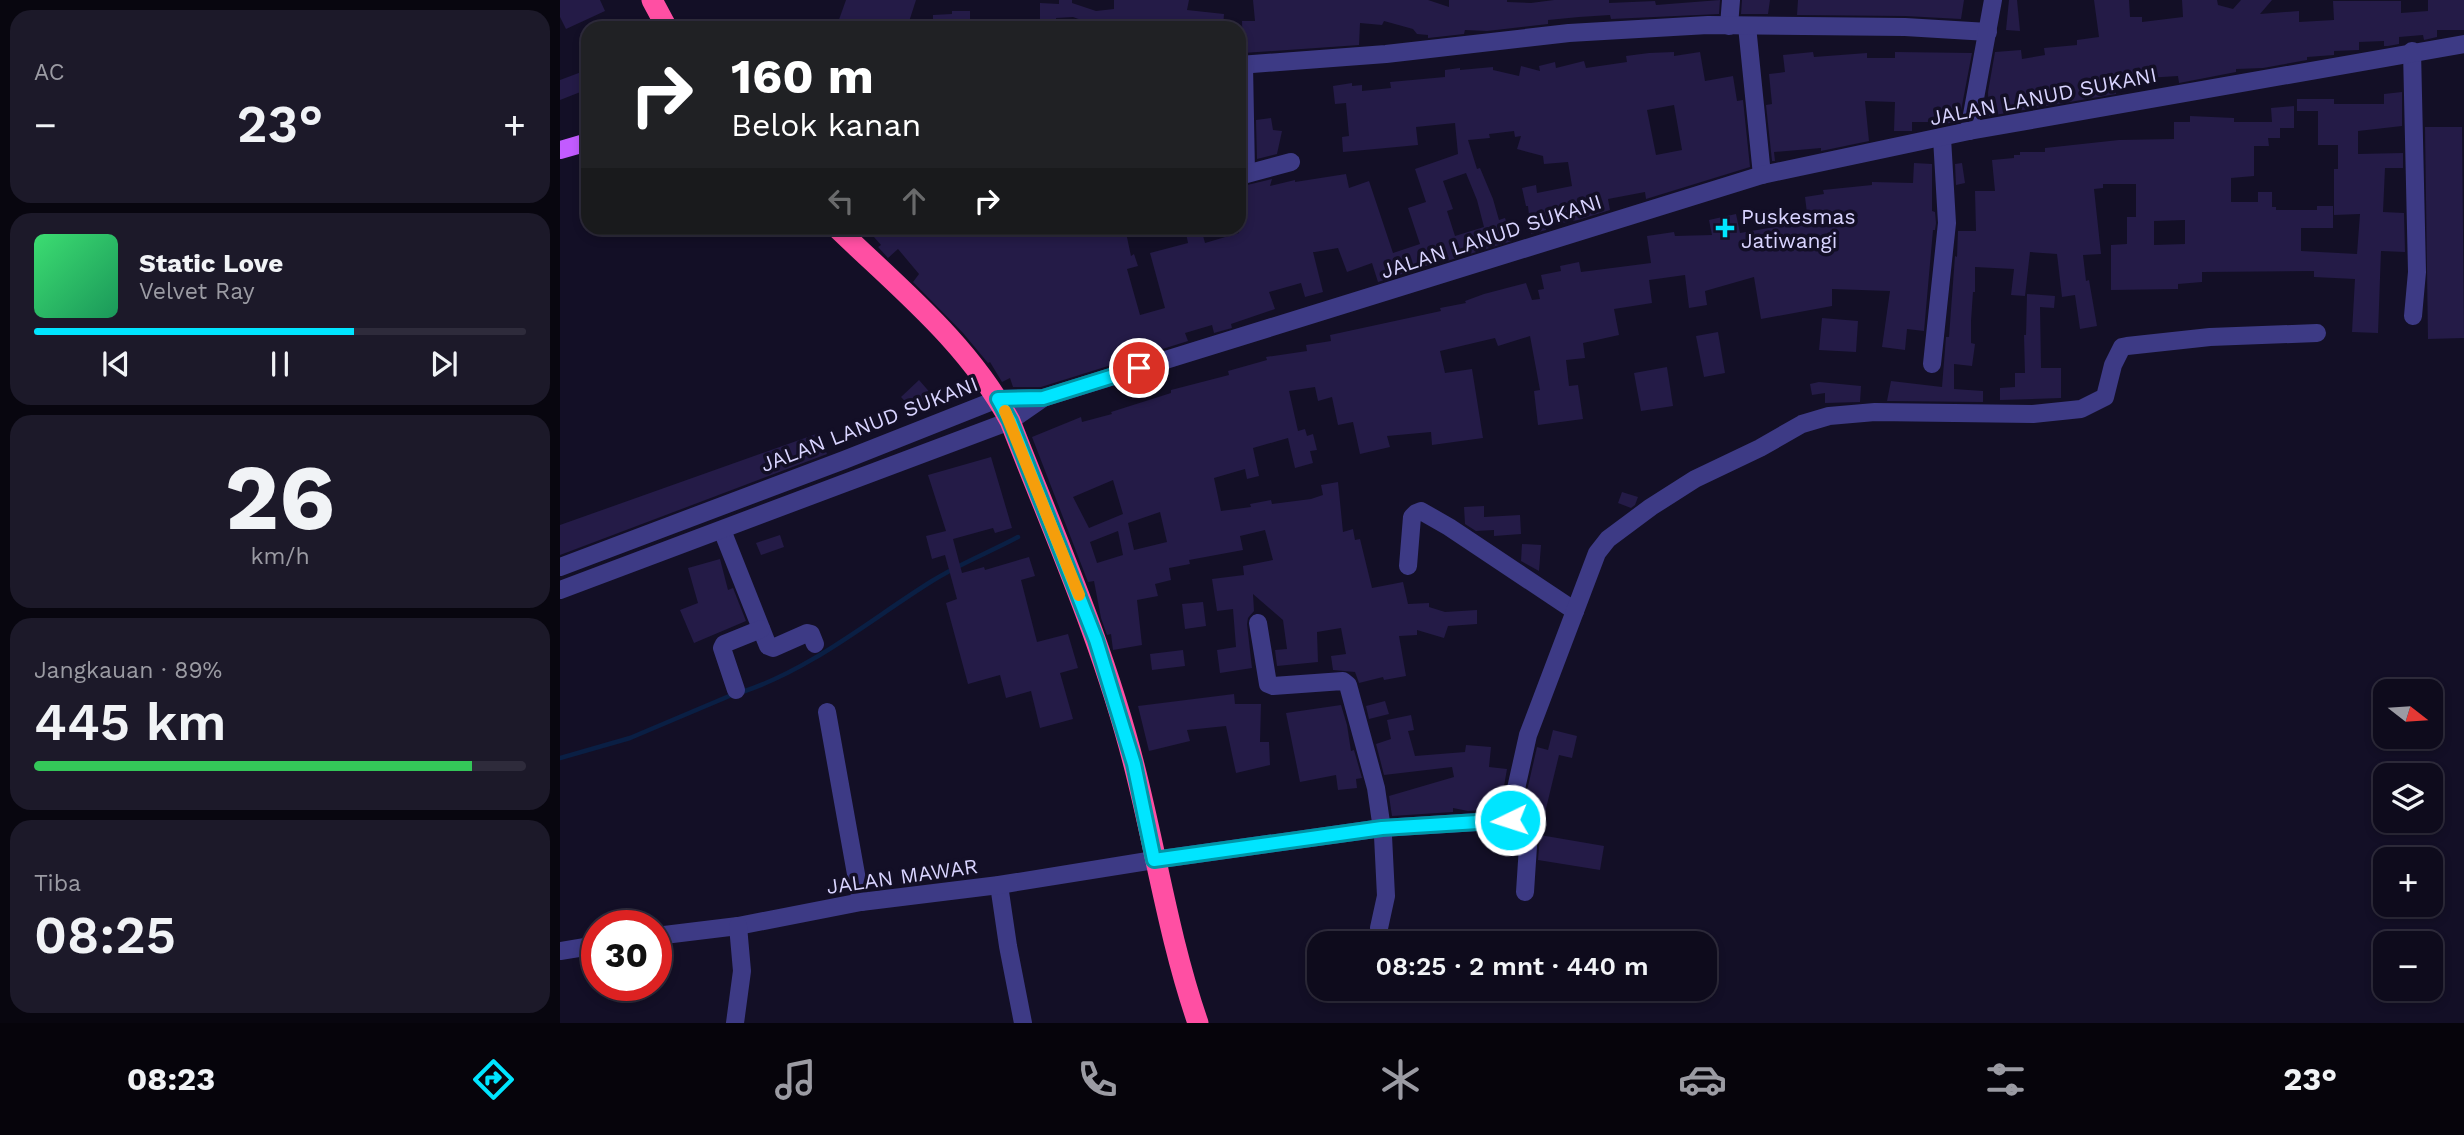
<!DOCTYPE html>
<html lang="id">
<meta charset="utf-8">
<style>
:root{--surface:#0e0b1c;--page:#1c1929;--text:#f1f3f6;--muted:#9b9ba3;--line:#2e2b3b;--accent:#00e5ff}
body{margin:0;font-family:"Work Sans",sans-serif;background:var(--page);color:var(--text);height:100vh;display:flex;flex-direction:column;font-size:26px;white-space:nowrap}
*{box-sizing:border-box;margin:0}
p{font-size:23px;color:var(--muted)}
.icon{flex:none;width:38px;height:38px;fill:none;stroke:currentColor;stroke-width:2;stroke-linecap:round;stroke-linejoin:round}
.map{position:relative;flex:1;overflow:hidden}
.details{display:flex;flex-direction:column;gap:10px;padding:10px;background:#08060f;width:560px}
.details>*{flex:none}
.hud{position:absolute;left:21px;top:21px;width:665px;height:214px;border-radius:21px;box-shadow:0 4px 10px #0003,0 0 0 2px var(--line);background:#202124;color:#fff;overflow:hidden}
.needle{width:46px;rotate:107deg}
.tools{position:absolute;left:1813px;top:679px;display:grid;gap:14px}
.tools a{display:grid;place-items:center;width:70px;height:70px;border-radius:14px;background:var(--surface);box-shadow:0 4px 10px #0003,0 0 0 2px var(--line);font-size:35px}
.speed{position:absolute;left:21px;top:910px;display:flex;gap:14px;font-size:35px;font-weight:700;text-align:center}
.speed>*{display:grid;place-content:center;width:91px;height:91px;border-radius:50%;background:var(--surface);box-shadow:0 4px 10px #0003,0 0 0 2px var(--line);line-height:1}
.speed .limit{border:10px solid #d22;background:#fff;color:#111}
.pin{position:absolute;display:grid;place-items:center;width:60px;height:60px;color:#fff;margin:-30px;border:4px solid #fff;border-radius:50%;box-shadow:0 2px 7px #0007}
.me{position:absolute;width:77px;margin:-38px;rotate:266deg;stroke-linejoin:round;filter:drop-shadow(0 0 5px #0008)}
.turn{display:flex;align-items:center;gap:24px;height:147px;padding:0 35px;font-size:32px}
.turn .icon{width:91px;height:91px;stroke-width:2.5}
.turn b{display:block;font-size:49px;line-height:60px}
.lanes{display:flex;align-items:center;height:66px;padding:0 35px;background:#0003;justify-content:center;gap:35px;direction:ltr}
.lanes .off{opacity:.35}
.big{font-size:52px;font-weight:600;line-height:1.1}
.details .tile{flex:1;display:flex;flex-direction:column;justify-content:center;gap:10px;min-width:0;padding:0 24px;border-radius:21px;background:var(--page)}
.details .dial{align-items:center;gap:0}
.dial b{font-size:91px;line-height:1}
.song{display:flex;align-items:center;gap:21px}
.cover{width:84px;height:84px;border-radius:10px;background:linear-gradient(135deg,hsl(140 70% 55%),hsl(150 70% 35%))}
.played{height:7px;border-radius:4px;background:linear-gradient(90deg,var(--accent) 65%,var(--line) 65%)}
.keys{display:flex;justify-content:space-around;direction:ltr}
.heat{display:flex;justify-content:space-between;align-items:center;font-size:38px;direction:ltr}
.charge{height:10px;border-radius:5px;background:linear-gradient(90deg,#34c759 89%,var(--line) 0)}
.trip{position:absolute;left:747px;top:931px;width:410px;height:70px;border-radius:21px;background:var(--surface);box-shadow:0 4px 10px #0003,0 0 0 2px var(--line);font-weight:600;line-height:70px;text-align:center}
.tabs{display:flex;height:112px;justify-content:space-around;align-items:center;background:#06040b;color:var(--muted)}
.tabs .icon{width:49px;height:49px}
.tabs .active{color:var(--accent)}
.tabs b{font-size:32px;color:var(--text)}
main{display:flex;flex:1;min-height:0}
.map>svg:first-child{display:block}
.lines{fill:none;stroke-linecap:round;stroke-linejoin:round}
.stream{stroke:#0a1f44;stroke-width:4.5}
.building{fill:#241b47;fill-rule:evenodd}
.minor{stroke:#3d3a85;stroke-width:18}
.major{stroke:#c25bff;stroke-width:18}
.highway{stroke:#ff4fa3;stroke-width:21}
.route-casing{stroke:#0095a6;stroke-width:18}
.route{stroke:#00e5ff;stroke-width:12}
.slow{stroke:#f59e0b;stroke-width:12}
.poi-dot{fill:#00e5ff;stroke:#130f26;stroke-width:2.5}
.labels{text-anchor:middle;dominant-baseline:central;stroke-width:7;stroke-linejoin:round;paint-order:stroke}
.street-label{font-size:21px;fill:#d9d4ff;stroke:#130f26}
.poi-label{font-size:21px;fill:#d9d4ff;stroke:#130f26;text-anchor:start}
</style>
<main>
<section class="details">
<div class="tile"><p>AC</p>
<div class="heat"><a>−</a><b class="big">23°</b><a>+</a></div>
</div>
<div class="tile">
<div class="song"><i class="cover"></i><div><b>Static Love</b><p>Velvet Ray</p></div></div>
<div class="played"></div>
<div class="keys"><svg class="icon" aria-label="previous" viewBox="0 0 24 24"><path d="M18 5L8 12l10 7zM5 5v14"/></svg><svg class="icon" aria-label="pause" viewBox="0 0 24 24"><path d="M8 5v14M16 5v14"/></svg><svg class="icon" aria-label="next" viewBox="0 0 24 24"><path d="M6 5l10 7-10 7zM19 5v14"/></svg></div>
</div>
<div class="tile dial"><b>26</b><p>km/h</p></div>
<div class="tile"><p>Jangkauan · 89%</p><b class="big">445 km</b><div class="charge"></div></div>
<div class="tile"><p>Tiba</p><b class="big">08:25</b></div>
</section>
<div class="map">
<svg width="1904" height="1023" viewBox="0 0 1904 1023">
<rect width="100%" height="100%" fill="#130f26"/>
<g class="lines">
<g class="stream">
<path d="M182 692C252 669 311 619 372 581 399 564 430 552 458 537"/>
<path d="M0 758 70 738 174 694"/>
</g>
</g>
<g class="building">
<path d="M0 0H40L45 11 6 29 0 17Z"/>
<path d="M286 0H356L347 28H276Z"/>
<path d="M499 0H512V3L536 11 554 9V0H629L627 10 664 14 663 28H524V21L513 17 496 18V24H480V3L499 4Z"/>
<path d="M693 0H868L889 7V0H947V2L971 3 994 0H1049V3L1095 1 1096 5 1160 0 1159 14 1051 19 1050 15 1019 17 988 20V24L927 31 905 30 904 34 868 38V35L857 34 853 29 824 21 822 25 800 23 799 45 683 53 682 21H695Z"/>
<path d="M1182 0H1210L1208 14H1181Z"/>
<path d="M1238 0H1404L1401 19 1345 16 1237 15Z"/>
<path d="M1449 0H1457L1460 31 1446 30Z"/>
<path d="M1534 0H1569L1570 17H1582V22L1623 17 1622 0H1657L1658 5 1673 9 1681 0H1712L1700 14 1739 11V22L1774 20 1773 1H1841V13L1868 11V0H1904V30H1877V37L1864 40 1863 35 1839 37V44L1828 46H1824V41L1799 42V50L1774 51V55L1747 57V60L1703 68 1676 69V72L1619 83 1618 76 1555 80 1556 94 1429 116 1428 92 1435 52 1461 50 1462 59 1485 55 1484 48 1517 45V40L1539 37Z"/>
<path d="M392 11H410V28H373V15L392 14Z"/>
<path d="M1114 52V56L1140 52 1145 81 1173 76 1177 101 1183 100 1190 167 1086 199 1085 192 1048 199 1050 210 1018 220 986 226V230L971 234 968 206H966L962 188 976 185 977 193 1012 186 1008 162 984 164 983 156 957 149 961 136 955 137 954 131 929 134 930 138 908 140 917 169 920 168 933 199 939 220 945 218 952 241 887 261V259L818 282 812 263 787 272 778 248 755 252H753L763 292 745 297 741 283 709 292 715 309 671 324 672 328 654 333 652 325 625 333 628 341 481 387H453L450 378 442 382 430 362 428 363 403 333 353 282 359 274 338 249 328 258 318 247 321 245 306 228H565L571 256 574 254 578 266 567 269 580 315 605 308 590 253 628 243 625 228H641L645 243 679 233V187L712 179 710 186 735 180V182L786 174 789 188 809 181 833 253 860 244 848 208 866 202 855 169 898 154 895 123 856 127 858 145 783 152 782 137 789 136 786 103 775 104 773 86 792 83V86L802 85V91L831 88 830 82 885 77V70L900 68V70L933 67V70L959 76 961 66 980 71 979 66 995 62 996 68 1024 61 1026 68 1067 62 1066 56 1089 53ZM1114 105 1122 150 1096 155 1087 110ZM906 173 917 200 924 227 895 236 887 211 893 209 883 181Z"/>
<path d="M1253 52 1254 57 1307 53V58H1335V52L1412 53 1399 121 1385 124 1384 122H1352V131H1334L1335 102 1305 101 1309 141 1261 151V148L1214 152 1215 161H1212L1206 105 1212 104 1209 74 1225 72 1223 55Z"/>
<path d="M24 71 28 89 0 100V80Z"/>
<path d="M1842 92V126L1798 131V154L1843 153V168H1825L1823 212 1844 213 1845 252 1821 251 1818 333 1792 332 1795 279 1754 277V271L1642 272V282L1618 284V289L1551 290V245L1567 244V217H1576V184H1543V188L1534 189 1541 254 1523 255 1526 281 1529 280 1537 326 1520 329 1515 295 1502 297 1497 254 1470 252 1465 296 1451 295 1454 269 1415 267V292H1413L1411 321V343L1415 344 1412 366 1394 364V389L1423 391V402L1327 401 1331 381 1382 387 1386 337H1389L1395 256 1397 257 1398 231H1416L1415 191H1435L1432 160 1454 158V155H1460V152H1485V148L1559 140 1614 139V122H1630V116L1674 118V122H1712L1711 108 1734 106V128H1720V138H1708L1709 146H1694V176L1671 178V202H1698V192H1712V207H1716V210H1757V206H1773V228H1741V251L1797 254 1800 214 1774 215V169H1778V145H1758V111H1737V99H1774V104H1824V94ZM1625 220V244L1594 245V221Z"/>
<path d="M711 118 713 130 722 131 717 154 697 159 696 120Z"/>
<path d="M1865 127H1902L1904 338 1868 339Z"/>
<path d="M1354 163 1372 164V211L1375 212 1376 223 1375 230H1373L1364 331 1347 329 1345 350 1322 347 1330 291 1272 289V306L1201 319 1194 277 1145 291 1147 305 1129 308 1125 275 1089 280 1092 303 1054 309 1059 335 1023 343 1025 358 1006 360 1009 386 1018 385 1023 419 978 425 974 391 980 390 970 336 938 346 935 338 880 351 885 373 912 369 923 438 872 445 871 432 827 436 830 447 800 454 793 422 778 425 772 397 758 401 755 387 729 391 738 431 745 429 747 436 753 434 757 450 750 451 753 463 735 468 728 438 693 448 699 476 687 479 685 469 654 478 661 511 691 507 690 504 711 500 712 504 751 499 763 495 761 485 778 482 783 532 793 529 795 540 800 539 812 588 843 582 848 604 869 603V607L885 612 917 610V624L888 626 884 638 857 630V635L839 636 846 676 824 680 823 677 799 683 795 672 773 670 771 656 786 654 781 628 757 632 758 662 717 666 715 650 727 649 723 620 693 594 694 611 688 618 687 624 692 668 660 673 657 650 676 647 673 609 657 611 652 579 684 575 683 566 713 560 705 530 680 536 683 550 629 560 630 564 609 568 611 580 595 584 598 596 577 600 582 645 553 650 551 634 547 635 541 618 534 581 528 582 472 437 521 417 522 422 552 414 551 412 611 393V390L669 375 668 371 707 360 706 357 747 351 746 345 771 341 770 335 881 311 880 308 906 303 905 301 924 294 966 283 972 300 980 299 978 290 984 289 981 275 1001 271 1000 266 1019 262 1021 272 1091 263 1087 236 1114 232 1115 236 1152 235 1149 220 1176 214 1180 233 1248 221 1245 197 1264 194 1263 190 1312 185V182L1353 183ZM553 480 563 514 529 528 513 497ZM600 512 607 542 574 550 568 523ZM558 531 563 555 537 563 530 542Z"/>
<path d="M1402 163 1405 183 1396 185 1395 164Z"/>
<path d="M1467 294 1495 296 1494 308 1480 307 1481 368H1501V398L1440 400V388L1455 387V373H1465L1464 335H1466Z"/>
<path d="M1262 318 1298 321 1296 352 1259 350Z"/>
<path d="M1158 332 1165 373 1144 377 1136 336Z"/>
<path d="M1107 367 1113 406 1081 411 1074 373Z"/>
<path d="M359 380 373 396 355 412 341 397Z"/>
<path d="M1259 382 1301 386 1300 402 1265 403V393L1252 395 1250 384Z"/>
<path d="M259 433 267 454 0 555V525Z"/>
<path d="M431 457 452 528 435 533 433 528 393 539 402 573 424 567 425 570 469 557 475 576 461 580 477 642 508 634 518 668 500 673 513 719 480 728 471 691 446 698 440 675 408 684 386 603 397 599 385 555 372 559 366 536 386 531 368 475Z"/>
<path d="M1062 492 1078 497 1075 505 1071 508 1058 503Z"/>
<path d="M924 506V517L960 515 961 534 934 536V530L916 531 905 524 904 507Z"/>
<path d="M220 535 224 547 201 555 196 543Z"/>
<path d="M962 544 981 545 979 571 961 561Z"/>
<path d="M160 559 168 590 173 588 186 621 134 643 120 610 138 603 128 568Z"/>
<path d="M643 602 646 626 625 629 622 604Z"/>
<path d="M623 650 625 666 592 670 590 654Z"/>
<path d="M674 694 675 704H701L700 742H709L710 765 676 773 666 726 627 730 630 741 589 751 578 706Z"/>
<path d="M825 701 829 714 809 719 806 706Z"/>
<path d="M781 705 787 725 791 751 794 750 802 778 796 779 797 788 778 790 776 775 740 782 726 713Z"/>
<path d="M851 715 854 730 848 731 855 756 905 752 906 745 931 747 929 767 947 769 940 809 908 811 893 808V812L832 816 829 796 894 777 892 767 824 775 816 744 831 739 827 720Z"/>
<path d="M993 730 1017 736 1012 758 999 755 981 829 971 827 961 817 977 747 988 750Z"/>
<path d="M980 835 1044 846 1040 870 978 860Z"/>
</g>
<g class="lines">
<g class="minor">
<path d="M1169 26 1171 0"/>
<path d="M1187 26 1202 175"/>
<path d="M1852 51 1857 272 1853 316"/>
<path d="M679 65 826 54 1009 33 1148 25 1345 27 1428 32"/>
<path d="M684 65 686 173"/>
<path d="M1409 131 1433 0"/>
<path d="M679 176 731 162"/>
<path d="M1372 364 1387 223 1382 138"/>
<path d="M162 530 208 646 213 648 247 633 251 634 255 644"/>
<path d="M848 566 852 517 856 513 861 511 889 527 1015 611"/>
<path d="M0 567 284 460 438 399 483 398 1202 175 1409 131 1904 44"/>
<path d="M0 590 450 421 483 398"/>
<path d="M698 623 708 684 713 686 783 681 788 685 816 788 823 836 826 896 819 928"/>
<path d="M176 690 162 648 164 644 201 629"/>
<path d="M267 712 301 902"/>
<path d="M439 885 448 946 463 1023"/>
<path d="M965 892 968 846 963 835 949 820 968 735 1037 553 1048 539 1091 507 1135 479 1200 448 1242 424 1269 416 1315 412 1473 414 1521 409 1545 397 1553 365 1562 347 1567 346 1650 337 1757 333"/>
<path d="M96 936 178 926 301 902 439 885 594 860 822 828 949 820"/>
<path d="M0 951 37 945"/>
<path d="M175 1023 182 971 178 926"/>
</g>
<path class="major" d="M0 150 28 142"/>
<g class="highway">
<path d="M92 0 107 28"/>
<path d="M277 228C339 288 408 343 450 421 494 534 544 646 574 765 596 851 609 939 638 1023"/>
</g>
</g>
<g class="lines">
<g class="route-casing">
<path id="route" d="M579 368 483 398 438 399 450 421 536 640 574 764 594 860 822 828 950 820"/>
</g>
<use href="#route" class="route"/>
<path class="slow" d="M445 411 519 595"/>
</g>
<path class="poi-dot" d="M1161.5 217.5h7v7h7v7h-7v7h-7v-7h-7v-7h7z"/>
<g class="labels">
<g class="street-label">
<text transform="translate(1483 96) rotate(-11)">JALAN LANUD SUKANI</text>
<text transform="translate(931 236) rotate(-18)">JALAN LANUD SUKANI</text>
<text transform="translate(309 424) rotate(-21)">JALAN LANUD SUKANI</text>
<text transform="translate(342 876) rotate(-8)">JALAN MAWAR</text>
</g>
<g class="poi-label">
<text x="1181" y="216">Puskesmas<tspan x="1181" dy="24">Jatiwangi</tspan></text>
</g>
</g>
</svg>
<div class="tools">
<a><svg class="needle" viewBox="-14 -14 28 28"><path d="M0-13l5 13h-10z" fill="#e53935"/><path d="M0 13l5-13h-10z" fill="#9b9ba3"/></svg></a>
<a><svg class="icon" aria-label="layers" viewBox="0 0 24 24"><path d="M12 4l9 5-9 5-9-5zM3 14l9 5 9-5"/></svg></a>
<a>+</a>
<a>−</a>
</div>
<div class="speed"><div class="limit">30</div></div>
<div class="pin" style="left:579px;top:368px;background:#d93025"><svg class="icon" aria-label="arrive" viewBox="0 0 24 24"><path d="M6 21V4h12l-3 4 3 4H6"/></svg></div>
<svg class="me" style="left:950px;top:820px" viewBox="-20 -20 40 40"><circle r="17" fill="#00e5ff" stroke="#fff" stroke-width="3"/><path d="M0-11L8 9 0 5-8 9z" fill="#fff"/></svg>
<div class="trip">08:25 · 2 mnt · 440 m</div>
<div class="hud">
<div class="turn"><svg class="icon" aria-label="right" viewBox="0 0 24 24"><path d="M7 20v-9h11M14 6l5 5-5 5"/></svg><div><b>160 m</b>Belok kanan</div></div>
<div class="lanes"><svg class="icon off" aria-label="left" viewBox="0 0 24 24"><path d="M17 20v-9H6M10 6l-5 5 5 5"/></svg><svg class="icon off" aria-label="ahead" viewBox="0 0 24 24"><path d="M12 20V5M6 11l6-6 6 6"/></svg><svg class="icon" aria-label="right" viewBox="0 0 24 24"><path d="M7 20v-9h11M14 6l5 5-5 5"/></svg></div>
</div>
</div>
</main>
<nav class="tabs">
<b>08:23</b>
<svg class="icon active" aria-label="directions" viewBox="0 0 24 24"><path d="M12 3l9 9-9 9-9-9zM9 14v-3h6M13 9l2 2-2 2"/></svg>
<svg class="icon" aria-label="music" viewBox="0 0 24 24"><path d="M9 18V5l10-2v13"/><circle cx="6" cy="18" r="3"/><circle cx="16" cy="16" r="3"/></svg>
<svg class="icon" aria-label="phone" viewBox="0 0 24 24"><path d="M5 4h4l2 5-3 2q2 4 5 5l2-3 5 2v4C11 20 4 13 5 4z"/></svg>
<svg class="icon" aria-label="climate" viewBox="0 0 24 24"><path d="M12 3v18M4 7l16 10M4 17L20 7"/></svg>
<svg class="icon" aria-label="car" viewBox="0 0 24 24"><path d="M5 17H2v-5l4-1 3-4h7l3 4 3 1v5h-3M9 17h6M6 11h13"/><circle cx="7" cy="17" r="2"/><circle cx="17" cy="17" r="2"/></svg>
<svg class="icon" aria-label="filters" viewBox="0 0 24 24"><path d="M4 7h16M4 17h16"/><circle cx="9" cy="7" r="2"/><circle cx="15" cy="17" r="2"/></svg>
<b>23°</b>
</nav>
